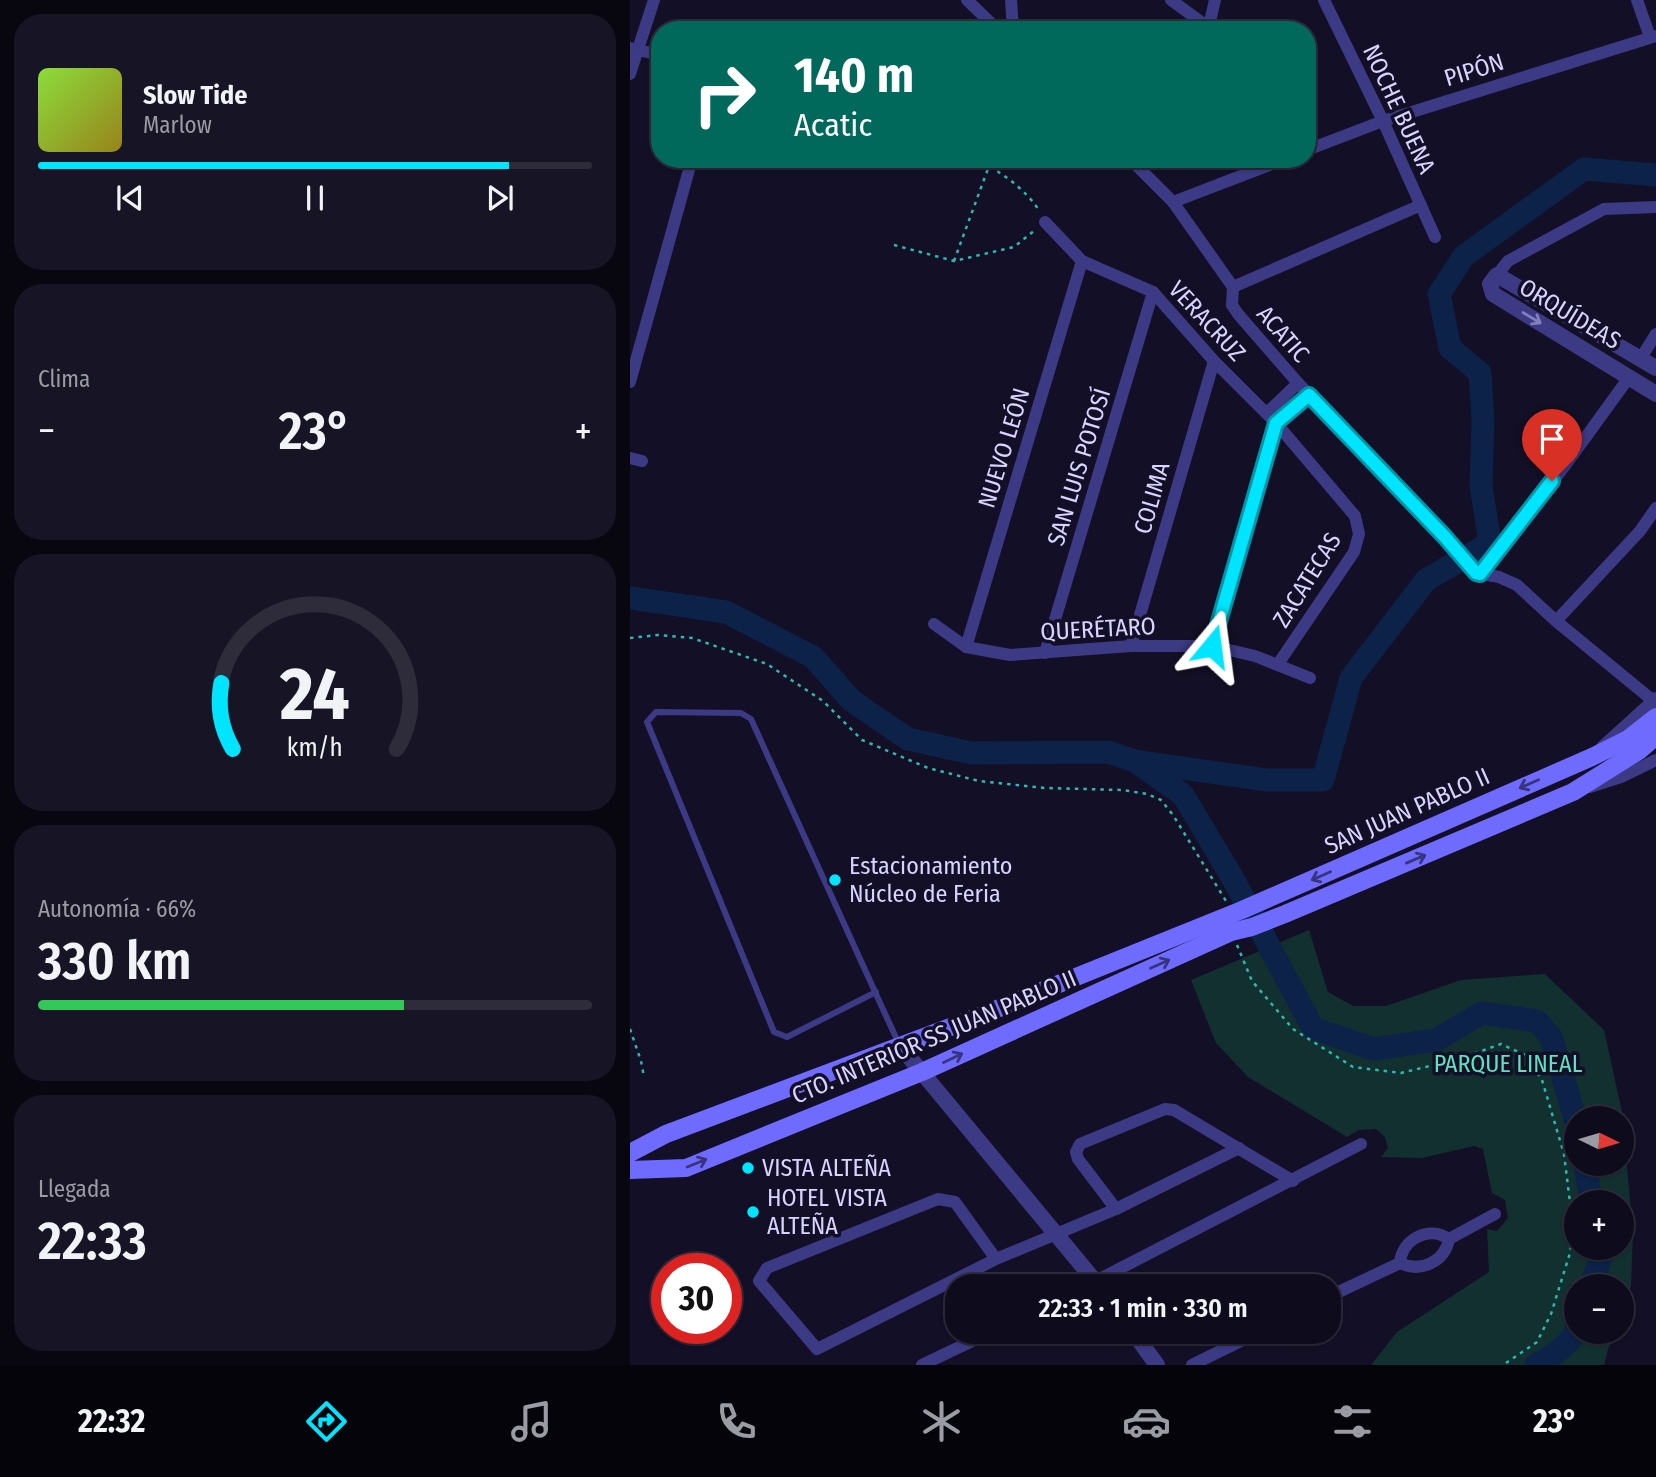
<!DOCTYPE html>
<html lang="es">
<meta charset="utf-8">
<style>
:root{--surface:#0e0b1c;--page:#171425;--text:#f1f3f6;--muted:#9b9ba3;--line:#2e2b3b;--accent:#00e5ff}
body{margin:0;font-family:"Fira Sans Condensed",sans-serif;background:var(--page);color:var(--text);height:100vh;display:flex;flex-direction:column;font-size:26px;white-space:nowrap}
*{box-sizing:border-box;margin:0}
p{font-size:23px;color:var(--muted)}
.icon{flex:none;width:38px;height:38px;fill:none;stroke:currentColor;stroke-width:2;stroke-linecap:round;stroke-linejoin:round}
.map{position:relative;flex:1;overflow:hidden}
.panel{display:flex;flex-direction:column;gap:14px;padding:14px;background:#08060f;width:630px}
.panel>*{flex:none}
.banner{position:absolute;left:21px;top:21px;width:665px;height:147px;border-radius:28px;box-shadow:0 2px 5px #0004,0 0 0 2px var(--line);background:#00695c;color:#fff;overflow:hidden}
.needle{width:46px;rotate:95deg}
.fabs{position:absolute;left:934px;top:1106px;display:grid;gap:14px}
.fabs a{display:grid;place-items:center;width:70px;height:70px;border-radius:50%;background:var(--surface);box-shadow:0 2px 5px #0004,0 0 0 2px var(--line);font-size:35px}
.speed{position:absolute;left:21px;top:1253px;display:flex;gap:14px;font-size:35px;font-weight:700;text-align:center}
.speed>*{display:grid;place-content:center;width:91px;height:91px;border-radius:50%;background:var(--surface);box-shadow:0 2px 5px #0004,0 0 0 2px var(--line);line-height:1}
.speed .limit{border:10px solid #d22;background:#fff;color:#111}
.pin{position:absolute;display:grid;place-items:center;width:60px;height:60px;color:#fff;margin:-72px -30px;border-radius:50% 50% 50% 0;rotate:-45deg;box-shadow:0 0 7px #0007}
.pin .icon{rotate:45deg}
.me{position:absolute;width:77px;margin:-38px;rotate:16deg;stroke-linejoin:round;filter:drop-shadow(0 0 5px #0008)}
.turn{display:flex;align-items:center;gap:24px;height:147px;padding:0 28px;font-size:32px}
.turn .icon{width:91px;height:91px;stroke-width:2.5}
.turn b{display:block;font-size:49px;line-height:60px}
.big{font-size:52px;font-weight:600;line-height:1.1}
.panel .widget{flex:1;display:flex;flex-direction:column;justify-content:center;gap:10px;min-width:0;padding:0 24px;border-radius:28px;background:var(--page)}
.panel .dial{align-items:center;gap:0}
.dial svg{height:182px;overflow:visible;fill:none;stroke:var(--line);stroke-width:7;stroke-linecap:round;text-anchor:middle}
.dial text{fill:var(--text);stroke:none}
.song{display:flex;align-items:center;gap:21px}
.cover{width:84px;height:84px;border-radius:10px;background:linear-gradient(135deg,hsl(90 70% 55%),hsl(50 70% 35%))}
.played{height:7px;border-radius:4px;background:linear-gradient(90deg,var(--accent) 85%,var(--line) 85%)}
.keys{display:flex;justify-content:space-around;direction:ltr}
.heat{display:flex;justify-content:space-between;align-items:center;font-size:38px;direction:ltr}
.charge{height:10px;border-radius:5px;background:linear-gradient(90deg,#34c759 66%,var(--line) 0)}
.trip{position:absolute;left:315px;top:1274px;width:396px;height:70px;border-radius:28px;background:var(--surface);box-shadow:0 2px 5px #0004,0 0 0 2px var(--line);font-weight:600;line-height:70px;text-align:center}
.tabs{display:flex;height:112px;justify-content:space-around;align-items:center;background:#06040b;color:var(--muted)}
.tabs .icon{width:49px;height:49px}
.tabs .selected{color:var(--accent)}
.tabs b{font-size:32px;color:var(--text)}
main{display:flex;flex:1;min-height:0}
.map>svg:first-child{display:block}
.green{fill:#12302f;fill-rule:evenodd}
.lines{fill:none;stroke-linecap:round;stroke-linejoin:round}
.river{stroke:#0c2248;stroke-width:23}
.path{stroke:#2fb8b0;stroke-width:2.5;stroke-dasharray:3.5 5;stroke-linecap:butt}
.service{stroke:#3d3a85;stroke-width:6}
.minor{stroke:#3d3a85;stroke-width:12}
.tertiary{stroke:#3d3a85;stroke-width:16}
.secondary{stroke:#6f6bff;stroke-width:18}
.oneway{stroke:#837fbc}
.oneway2{stroke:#38347d}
.route-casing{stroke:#0095a6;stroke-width:18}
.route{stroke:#00e5ff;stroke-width:12}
.poi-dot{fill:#00e5ff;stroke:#130f26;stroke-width:2.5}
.labels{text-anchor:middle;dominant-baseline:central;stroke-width:7;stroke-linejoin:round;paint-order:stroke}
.street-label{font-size:24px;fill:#d9d4ff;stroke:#130f26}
.poi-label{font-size:24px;fill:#d9d4ff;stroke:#130f26;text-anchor:start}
.park-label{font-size:24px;fill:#5fe0c0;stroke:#130f26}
</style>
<main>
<section class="panel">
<div class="widget">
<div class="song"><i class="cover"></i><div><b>Slow Tide</b><p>Marlow</p></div></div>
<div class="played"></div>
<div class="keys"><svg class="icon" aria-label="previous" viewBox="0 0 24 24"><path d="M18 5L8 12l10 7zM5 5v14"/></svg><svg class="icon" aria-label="pause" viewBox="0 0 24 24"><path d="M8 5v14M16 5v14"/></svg><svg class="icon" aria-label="next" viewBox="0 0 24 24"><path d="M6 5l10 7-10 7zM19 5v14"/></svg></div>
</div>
<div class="widget"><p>Clima</p>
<div class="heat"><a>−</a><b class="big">23°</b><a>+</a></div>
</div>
<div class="widget dial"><svg viewBox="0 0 100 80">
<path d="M14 69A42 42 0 1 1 86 69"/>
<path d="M14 69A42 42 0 0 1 9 40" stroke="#00e5ff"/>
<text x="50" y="56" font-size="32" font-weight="700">24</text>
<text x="50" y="72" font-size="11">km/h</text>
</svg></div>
<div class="widget"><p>Autonomía · 66%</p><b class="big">330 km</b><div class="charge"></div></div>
<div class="widget"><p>Llegada</p><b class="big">22:33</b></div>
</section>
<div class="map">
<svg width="1026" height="1365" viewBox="0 0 1026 1365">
<rect width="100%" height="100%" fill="#130f26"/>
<path class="green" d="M679 930 698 992 723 1006H756L831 980 915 974 974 1030 992 1112 1003 1232 1001 1285 992 1323V1286H947V1332H988L978 1349 974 1365H741L767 1332 859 1272 857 1229 867 1231 878 1218 875 1200 862 1193 853 1149 844 1146 792 1158 751 1157 758 1148 755 1137 746 1129 729 1130 717 1137 618 1077 586 1043 561 980ZM947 1118H992V1164H947ZM947 1202H992V1248H947Z"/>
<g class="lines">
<g class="river">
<path d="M0 598 96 612 183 657 222 701 278 739 341 753 478 752 505 761 553 795 602 877 683 1028 743 1049 806 1040 852 1013 907 1021 921 1037 947 1125"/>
<path d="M510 762 637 780H693L721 678 796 580 860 543 851 486 853 419 850 373 820 348 809 294 834 256 954 169 1026 175"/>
<path d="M955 1164 961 1202"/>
<path d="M961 1286 970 1260 968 1248"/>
<path d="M906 1365C921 1357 941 1345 947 1328"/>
</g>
<g class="path">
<path d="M345 159C369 170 396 189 410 212"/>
<path d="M264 245 324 261 384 247 405 230"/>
<path d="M324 261 359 166"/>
<path d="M0 638 28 635 62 638 137 664 193 701 232 740 298 768 349 781 415 788 493 790 517 794 531 800 543 815 596 901"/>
<path d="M607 945 622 981 663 1029 723 1067 771 1073 829 1059 871 1044 895 1055 912 1080 934 1154 943 1227 940 1253 921 1314 907 1342 873 1365"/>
<path d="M0 1029 11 1061 14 1077"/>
</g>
<path class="service" d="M246 992 157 1037 144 1032 17 722 26 712 111 713 121 719 251 1005 269 1044"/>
<g class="minor">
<path d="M337 0 368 30"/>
<path d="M381 0 383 30"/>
<path d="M541 0 582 30"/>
<path d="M694 0 753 121 805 237"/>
<path d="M1007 0 1020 37"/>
<path d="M579 26 585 0"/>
<path d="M0 48 30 55"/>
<path d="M0 74 24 0"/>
<path d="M677 150 753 121 1026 36"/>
<path d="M500 159 543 202 603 287 602 305 608 314 668 383 815 537 846 573 869 577 887 585 926 621 1026 703"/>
<path d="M543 202 655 159"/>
<path d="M415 222 452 261 523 292 584 361 646 423 725 516 729 534 724 552 648 664"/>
<path d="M867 275 878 261 974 209 1026 207"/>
<path d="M603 287 791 205"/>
<path d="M1011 358 1026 334"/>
<path d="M0 382 62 159"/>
<path d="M637 413 668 383"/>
<path d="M0 458 12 461"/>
<path d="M850 574 937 463 1000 376"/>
<path d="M926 621 1010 531 1026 508"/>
<path d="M304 624 336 647 380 655 501 646H582L625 656 680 678"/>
<path d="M501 646 584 361"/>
<path d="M582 646 646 423 679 395"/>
<path d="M336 647 452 261"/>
<path d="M415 653 523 292"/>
<path d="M972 747 1026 698"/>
<path d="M960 787 991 777 1026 760"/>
<path d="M486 1209 448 1159 446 1152 450 1144 535 1109 544 1110 663 1181"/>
<path d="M366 1259 325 1202 308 1199 137 1268 129 1281 187 1349 366 1259 486 1209 609 1148"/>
<path d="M770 1263C772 1239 799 1225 819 1239"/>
<path d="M456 1286 731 1144"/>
<path d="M698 1297 770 1263C790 1273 815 1262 819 1239L865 1214"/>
<path d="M292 1365 361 1332"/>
<path d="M562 1365 629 1332"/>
</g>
<g class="tertiary">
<path d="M1026 368 867 275 860 284 863 294 1026 394"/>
<path d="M270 1046 469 1286"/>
<path d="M503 1332 527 1365"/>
</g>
<g class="secondary">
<path d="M0 1153 36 1134 347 1017 612 910 962 757 998 739 1026 717"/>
<path d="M0 1170 56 1168 292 1072 601 932 622 927 655 914 943 792 1010 750 1026 736"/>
</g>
</g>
<defs><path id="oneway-shaft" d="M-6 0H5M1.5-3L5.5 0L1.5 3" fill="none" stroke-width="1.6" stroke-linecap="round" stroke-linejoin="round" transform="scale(1.75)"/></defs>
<use class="oneway" href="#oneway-shaft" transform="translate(902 318) rotate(31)"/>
<g class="oneway2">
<use href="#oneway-shaft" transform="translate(899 784) rotate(156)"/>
<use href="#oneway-shaft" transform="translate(786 859) rotate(-23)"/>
<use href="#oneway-shaft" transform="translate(691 876) rotate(156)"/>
<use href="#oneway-shaft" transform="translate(530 964) rotate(-24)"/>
<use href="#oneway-shaft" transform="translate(323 1058) rotate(-25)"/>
<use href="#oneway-shaft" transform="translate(67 1163) rotate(-22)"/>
</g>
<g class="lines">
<g class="route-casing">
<path id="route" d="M582 646 646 423 679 395 815 537 846 573 850 574 922 481"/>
</g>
<use href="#route" class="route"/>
</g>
<g class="poi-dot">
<circle cx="205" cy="880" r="7"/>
<circle cx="118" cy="1168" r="7"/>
<circle cx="123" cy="1212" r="7"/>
</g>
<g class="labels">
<g class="street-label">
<text transform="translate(844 70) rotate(-17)">PIPÓN</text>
<text transform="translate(769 109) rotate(65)">NOCHE BUENA</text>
<text transform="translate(940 314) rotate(31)">ORQUÍDEAS</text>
<text transform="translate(577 321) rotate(47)">VERACRUZ</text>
<text transform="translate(653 334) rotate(49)">ACATIC</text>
<text transform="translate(374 448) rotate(-73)">NUEVO LEÓN</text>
<text transform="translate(449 467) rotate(-73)">SAN LUIS POTOSÍ</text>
<text transform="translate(522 498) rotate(-74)">COLIMA</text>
<text transform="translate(677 580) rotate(-58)">ZACATECAS</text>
<text transform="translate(468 629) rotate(-3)">QUERÉTARO</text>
<text transform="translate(777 811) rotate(-24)">SAN JUAN PABLO II</text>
<text transform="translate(304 1037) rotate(-23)">CTO. INTERIOR SS JUAN PABLO II</text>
</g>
<g class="poi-label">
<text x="219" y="866">Estacionamiento<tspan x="219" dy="28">Núcleo de Feria</tspan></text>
<text x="132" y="1168">VISTA ALTEÑA</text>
<text x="137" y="1198">HOTEL VISTA<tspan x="137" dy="28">ALTEÑA</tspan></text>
</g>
<g class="park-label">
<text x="878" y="1064">PARQUE LINEAL</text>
</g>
</g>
</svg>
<div class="fabs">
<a><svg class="needle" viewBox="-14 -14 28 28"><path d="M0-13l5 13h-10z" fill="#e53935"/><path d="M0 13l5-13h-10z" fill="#9b9ba3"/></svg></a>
<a>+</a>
<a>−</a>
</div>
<div class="speed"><div class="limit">30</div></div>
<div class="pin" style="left:922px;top:481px;background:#d93025"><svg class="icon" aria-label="arrive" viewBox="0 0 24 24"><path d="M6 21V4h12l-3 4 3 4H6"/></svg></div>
<svg class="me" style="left:582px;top:646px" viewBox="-20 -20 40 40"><path d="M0-17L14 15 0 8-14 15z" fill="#00e5ff" stroke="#fff" stroke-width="4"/></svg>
<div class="trip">22:33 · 1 min · 330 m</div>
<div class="banner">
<div class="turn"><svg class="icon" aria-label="right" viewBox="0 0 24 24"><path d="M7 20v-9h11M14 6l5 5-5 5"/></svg><div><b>140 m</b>Acatic</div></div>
</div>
</div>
</main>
<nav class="tabs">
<b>22:32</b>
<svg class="icon selected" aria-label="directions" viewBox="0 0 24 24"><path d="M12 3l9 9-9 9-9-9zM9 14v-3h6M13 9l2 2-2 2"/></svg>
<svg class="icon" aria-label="music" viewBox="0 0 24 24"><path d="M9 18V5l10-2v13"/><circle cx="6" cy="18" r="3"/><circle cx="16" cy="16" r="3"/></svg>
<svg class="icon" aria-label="phone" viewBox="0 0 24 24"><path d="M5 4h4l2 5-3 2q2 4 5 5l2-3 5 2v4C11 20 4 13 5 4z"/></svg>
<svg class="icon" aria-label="climate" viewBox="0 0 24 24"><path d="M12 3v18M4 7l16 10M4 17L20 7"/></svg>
<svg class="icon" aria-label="car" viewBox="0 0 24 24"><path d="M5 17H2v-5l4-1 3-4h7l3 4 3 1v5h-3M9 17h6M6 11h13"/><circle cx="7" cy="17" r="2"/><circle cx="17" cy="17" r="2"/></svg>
<svg class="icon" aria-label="filters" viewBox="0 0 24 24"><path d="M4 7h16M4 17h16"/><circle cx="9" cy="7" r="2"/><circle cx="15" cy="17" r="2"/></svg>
<b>23°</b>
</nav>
